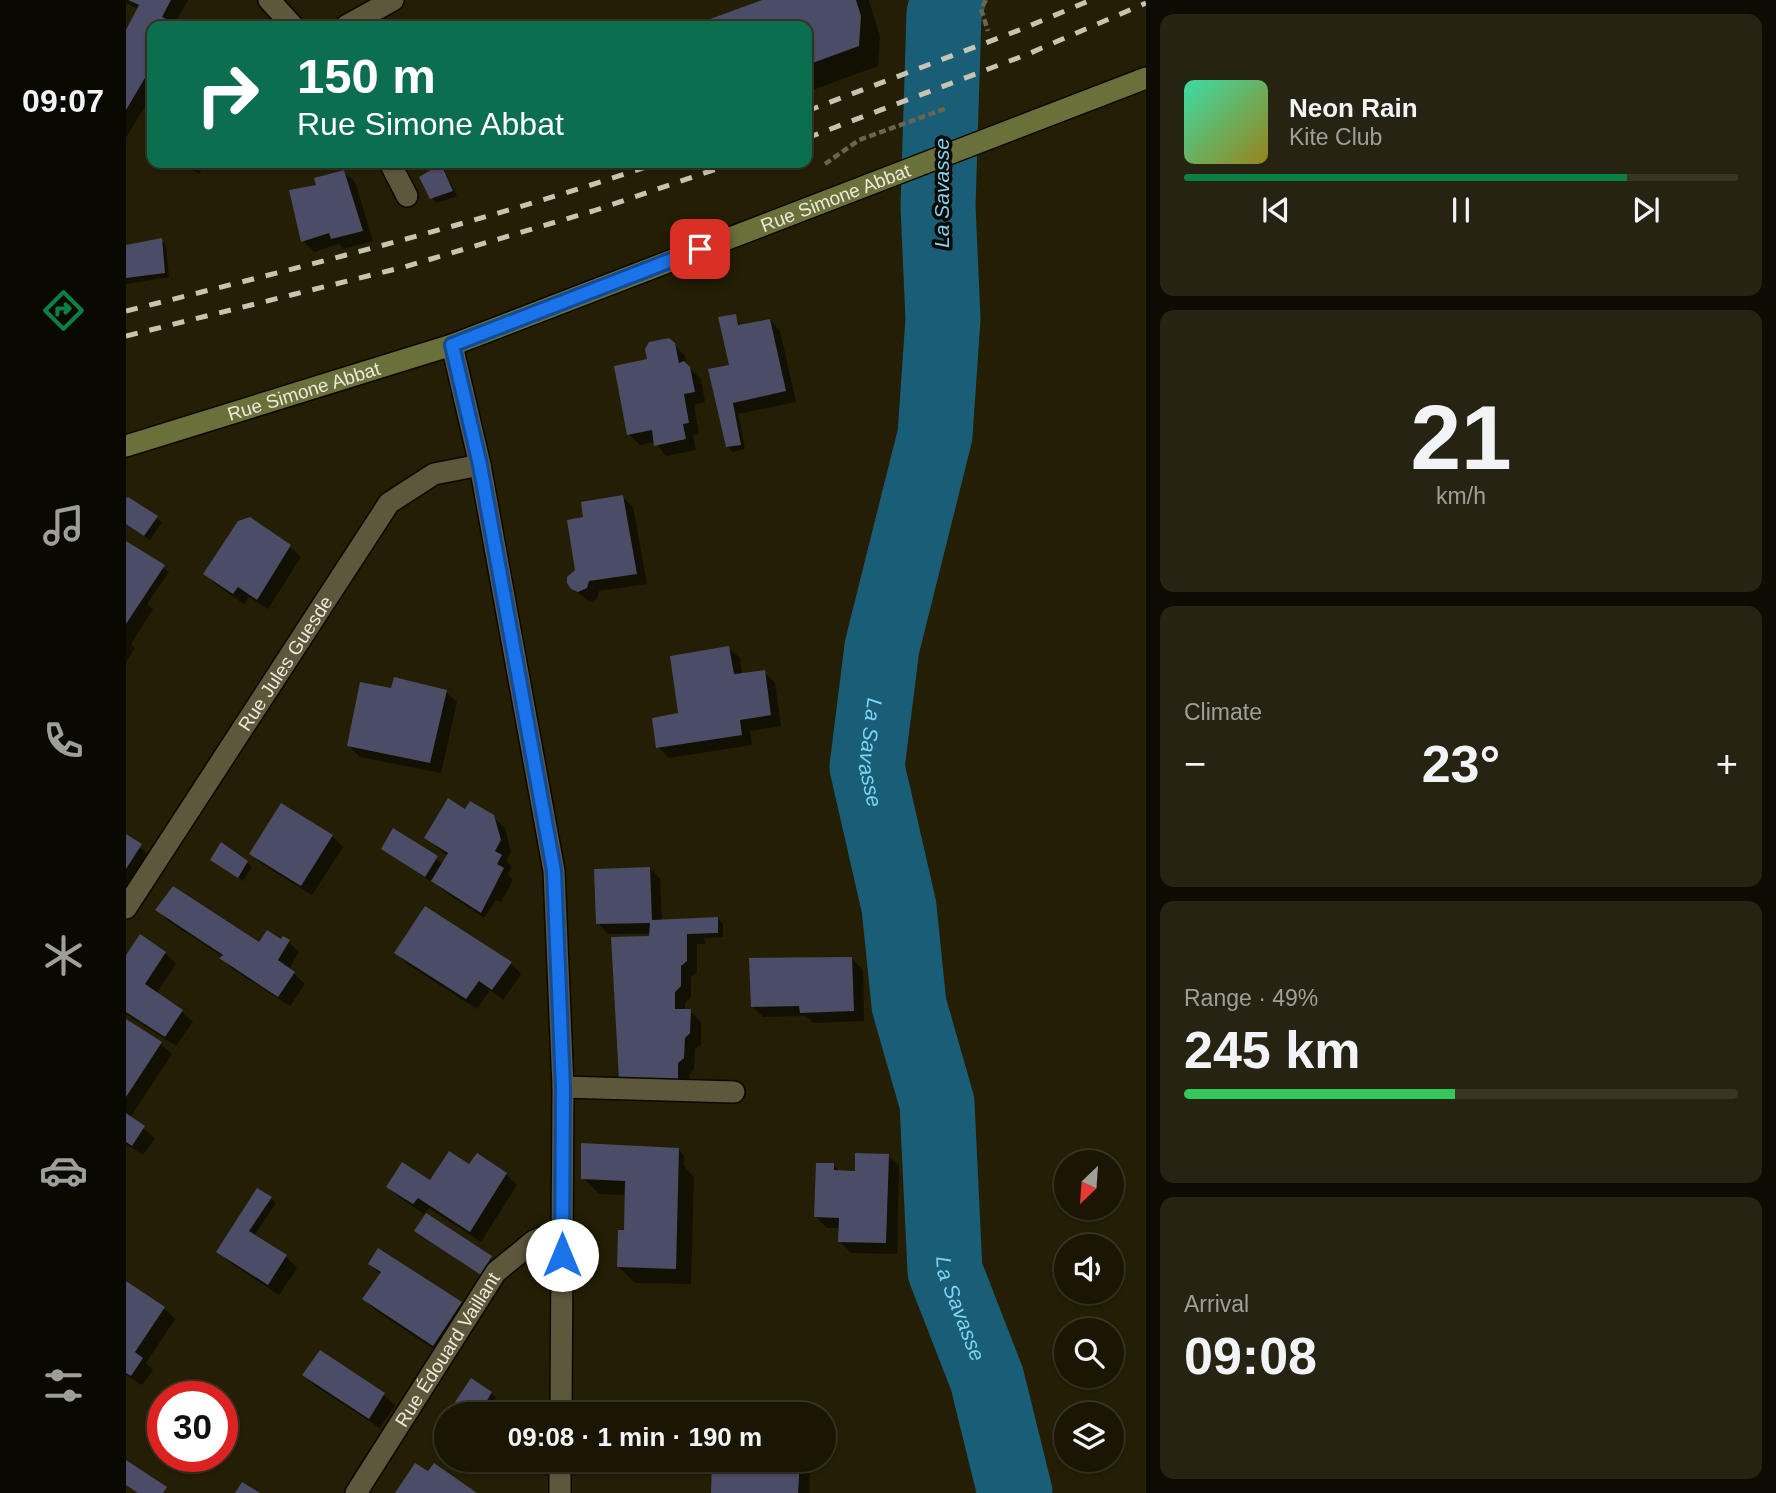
<!DOCTYPE html>
<meta charset="utf-8">
<style>
:root{--surface:#1a1603;--page:#272312;--text:#f1f3f6;--muted:#9f9f9a;--line:#383525;--accent:#0b8043}
body{margin:0;font-family:Helvetica,sans-serif;background:var(--page);color:var(--text);height:100vh;display:flex;flex-direction:column;font-size:26px;white-space:nowrap}
*{box-sizing:border-box;margin:0}
p{font-size:23px;color:var(--muted)}
.icon{flex:none;width:38px;height:38px;fill:none;stroke:currentColor;stroke-width:2;stroke-linecap:round;stroke-linejoin:round}
.map{position:relative;flex:1;overflow:hidden}
.details{display:flex;flex-direction:column;gap:14px;padding:14px;background:#0e0c02;width:630px}
.details>*{flex:none}
.top-card{position:absolute;left:21px;top:21px;width:665px;height:147px;border-radius:14px;box-shadow:0 2px 5px #0004,0 0 0 2px var(--line);background:#0b6e4f;color:#fff;overflow:hidden}
.needle{width:46px;rotate:205deg}
.fabs{position:absolute;left:928px;top:1150px;display:grid;gap:14px}
.fabs a{display:grid;place-items:center;width:70px;height:70px;border-radius:50%;background:var(--surface);box-shadow:0 2px 5px #0004,0 0 0 2px var(--line);font-size:35px}
.speed{position:absolute;left:21px;top:1381px;display:flex;gap:14px;font-size:35px;font-weight:700;text-align:center}
.speed>*{display:grid;place-content:center;width:91px;height:91px;border-radius:50%;background:var(--surface);box-shadow:0 2px 5px #0004,0 0 0 2px var(--line);line-height:1}
.speed .limit{border:10px solid #d22;background:#fff;color:#111}
.pin{position:absolute;display:grid;place-items:center;width:60px;height:60px;color:#fff;margin:-30px;border-radius:14px;box-shadow:0 4px 10px #0006}
.me{position:absolute;width:77px;margin:-38px;rotate:0deg;stroke-linejoin:round;filter:drop-shadow(0 0 5px #0008)}
.turn{display:flex;align-items:center;gap:24px;height:147px;padding:0 35px;font-size:32px}
.turn .icon{width:91px;height:91px;stroke-width:2.5}
.turn b{display:block;font-size:49px;line-height:60px}
.big{font-size:52px;font-weight:700;line-height:1.1}
.details .card{flex:1;display:flex;flex-direction:column;justify-content:center;gap:10px;min-width:0;padding:0 24px;border-radius:14px;background:var(--page)}
.details .dial{align-items:center;gap:0}
.dial b{font-size:91px;line-height:1}
.song{display:flex;align-items:center;gap:21px}
.cover{width:84px;height:84px;border-radius:10px;background:linear-gradient(135deg,hsl(160 70% 55%),hsl(50 70% 35%))}
.played{height:7px;border-radius:4px;background:linear-gradient(90deg,var(--accent) 80%,var(--line) 80%)}
.keys{display:flex;justify-content:space-around;direction:ltr}
.heat{display:flex;justify-content:space-between;align-items:center;font-size:38px;direction:ltr}
.charge{height:10px;border-radius:5px;background:linear-gradient(90deg,#34c759 49%,var(--line) 0)}
.trip{position:absolute;left:308px;top:1402px;width:402px;height:70px;border-radius:35px;background:var(--surface);box-shadow:0 2px 5px #0004,0 0 0 2px var(--line);font-weight:700;line-height:70px;text-align:center}
main{display:flex;flex:1;min-height:0}
.dock{display:flex;flex-direction:column;width:126px;justify-content:space-around;align-items:center;background:#0a0901;color:var(--muted)}
.dock .icon{width:49px;height:49px}
.dock .active{color:var(--accent)}
.dock b{font-size:32px;color:var(--text)}
.map>svg:first-child{display:block}
.shadow{fill:#0007}
.lines{fill:none;stroke-linecap:round;stroke-linejoin:round}
.river{stroke:#195e76;stroke-width:75}
.building{fill:#4b4c65}
.street-casing{stroke:#0c0700;stroke-width:24}
.secondary-casing{stroke:#0c0700;stroke-width:24}
.path{stroke:#69654e;stroke-width:4.5;stroke-dasharray:7 3.5;stroke-linecap:butt}
.street{stroke:#5d573c;stroke-width:21}
.secondary{stroke:#6a703a;stroke-width:21}
.rail{stroke:#c8c4b3;stroke-width:5;stroke-dasharray:12 12;stroke-linecap:butt}
.route-casing{stroke:#114b97;stroke-width:18}
.route{stroke:#1a73e8;stroke-width:12}
.labels{text-anchor:middle;dominant-baseline:central;stroke-width:7;stroke-linejoin:round;paint-order:stroke}
.street-label{font-size:19px;fill:#ece9d9;stroke:#0a0801}
.water-label{font-size:21px;font-style:italic;fill:#7fd3f4;stroke:#0a0801}
</style>
<main>
<nav class="dock">
<b>09:07</b>
<svg class="icon active" aria-label="directions" viewBox="0 0 24 24"><path d="M12 3l9 9-9 9-9-9zM9 14v-3h6M13 9l2 2-2 2"/></svg>
<svg class="icon" aria-label="music" viewBox="0 0 24 24"><path d="M9 18V5l10-2v13"/><circle cx="6" cy="18" r="3"/><circle cx="16" cy="16" r="3"/></svg>
<svg class="icon" aria-label="phone" viewBox="0 0 24 24"><path d="M5 4h4l2 5-3 2q2 4 5 5l2-3 5 2v4C11 20 4 13 5 4z"/></svg>
<svg class="icon" aria-label="climate" viewBox="0 0 24 24"><path d="M12 3v18M4 7l16 10M4 17L20 7"/></svg>
<svg class="icon" aria-label="car" viewBox="0 0 24 24"><path d="M5 17H2v-5l4-1 3-4h7l3 4 3 1v5h-3M9 17h6M6 11h13"/><circle cx="7" cy="17" r="2"/><circle cx="17" cy="17" r="2"/></svg>
<svg class="icon" aria-label="filters" viewBox="0 0 24 24"><path d="M4 7h16M4 17h16"/><circle cx="9" cy="7" r="2"/><circle cx="15" cy="17" r="2"/></svg>
</nav>
<div class="map">
<svg width="1020" height="1493" viewBox="0 0 1020 1493">
<rect width="100%" height="100%" fill="#231e04"/>
<g class="shadow">
<path d="M0 0H62L48 25 50 26H26V94L0 138V34L12 9 0 3Z"/>
<path d="M641 0H743L754 37 752 66 681 92V26H567Z"/>
<path d="M26 133V144L22 140Z"/>
<path d="M54 163H79L73 174Z"/>
<path d="M314 166 319 171 331 196 311 203 306 198Z"/>
<path d="M218 172 229 182 247 241 217 249 213 244 188 252 177 241 193 186Z"/>
<path d="M35 240 40 245 43 277 0 284V247Z"/>
<path d="M609 316 615 326 644 320 654 331 670 402 612 414 619 449 607 452 601 446Z"/>
<path d="M548 344 559 356 561 366 575 379 579 402 568 405 573 434 567 435 570 450 540 456 529 442 514 445 503 434 523 360Z"/>
<path d="M497 497 507 507 521 584 473 591 471 599 464 602 444 586 451 571 459 518Z"/>
<path d="M0 500 36 522 24 540 0 524Z"/>
<path d="M124 519 164 547 175 557 142 609 123 597 118 604 90 585 80 574Z"/>
<path d="M0 543 43 572 21 604 27 609 5 644 9 648 0 662Z"/>
<path d="M603 648 614 658 616 674 638 672 649 683 655 726 624 731 626 745 543 758 532 747Z"/>
<path d="M266 690 320 692 331 702 315 773 234 757 223 746Z"/>
<path d="M340 811 367 817 379 828 385 852 380 861 386 867 382 874 387 880 375 902 370 900 358 918 318 891 306 879 304 881 257 849 268 831 317 864 322 856 300 838Z"/>
<path d="M0 836 25 857 0 896Z"/>
<path d="M206 836 217 847 186 895 136 864 125 854Z"/>
<path d="M86 860 121 862 126 867 117 881Z"/>
<path d="M524 868 534 879 536 921 592 919 597 924V937L578 938 579 944H571V972L565 977V997L559 1003V1011H564L575 1022V1044L569 1049 568 1069 563 1075V1091L505 1090 525 934H482L472 923Z"/>
<path d="M32 910 134 944 162 941 173 952 163 969 179 984 164 1006 106 969 96 958 97 957 42 921Z"/>
<path d="M39 953 50 964 30 994 56 1012 67 1022 50 1046 0 1014V958Z"/>
<path d="M271 953 385 963 395 974 377 1000 364 990 351 1009 281 964Z"/>
<path d="M726 959 737 970 738 1021 687 1023 680 1016 637 1017 626 1006Z"/>
<path d="M0 1021 35 1044 46 1054 4 1118 29 1138 17 1155 0 1144Z"/>
<path d="M553 1150 558 1155V1166L568 1177 565 1284 509 1283 493 1267 500 1232 501 1195 473 1194 457 1178Z"/>
<path d="M762 1156 773 1166 771 1254 725 1253 714 1242V1228H701L690 1217 707 1165 714 1172 731 1173Z"/>
<path d="M344 1167 380 1174 391 1185 355 1242 303 1208 298 1214 273 1197 262 1187 304 1182Z"/>
<path d="M145 1198 150 1203 128 1236 160 1257 171 1268 153 1295 103 1262 92 1251Z"/>
<path d="M300 1216 370 1263 360 1278 290 1231Z"/>
<path d="M253 1251 335 1303 346 1314 318 1356 249 1310 238 1299 255 1275 244 1264Z"/>
<path d="M0 1283 38 1308 49 1319 20 1363 27 1370 16 1385 0 1375Z"/>
<path d="M194 1352 258 1395 269 1405 254 1428 189 1386 178 1375Z"/>
<path d="M365 1393 370 1398 361 1413 354 1408 347 1414 331 1402Z"/>
<path d="M675 1405 680 1410V1414H625Z"/>
<path d="M588 1460H681L684 1463 683 1493H586Z"/>
</g>
<g class="lines">
<path class="river" id="s1" d="M822 0 818 14 812 206 817 319 809 435 756 647 741 767 773 907 783 1005 811 1103 819 1271 861 1379 889 1493"/>
</g>
<g class="building">
<path d="M2 0H45L36 17 51 24 26 26V66L0 110V30L13 5Z"/>
<path d="M636 0H730L735 16 733 46 681 65V26H565Z"/>
<path d="M315 164 327 191 304 199 293 177Z"/>
<path d="M218 170 237 231 205 239 203 233 175 242 163 190 190 185 188 178Z"/>
<path d="M36 238 39 273 0 278V245Z"/>
<path d="M610 314 612 325 644 319 660 391 607 403 615 445 600 447 582 369 603 365 592 317Z"/>
<path d="M543 338 549 343 553 363 558 361 564 367 569 392 558 394 563 423 557 424 560 439 528 446 526 430 501 435 488 366 521 359 519 349 523 342Z"/>
<path d="M497 495 511 574 463 581 461 588 452 592 445 589 441 583V577L449 570 441 520 457 517 455 502Z"/>
<path d="M2 497 32 516 18 536 0 524V498Z"/>
<path d="M124 517 165 545 131 600 112 587 107 594 77 574 112 521Z"/>
<path d="M0 541 39 565 0 624Z"/>
<path d="M603 646 608 674 639 670 645 715 614 720 616 735 530 748 526 718 552 713 544 656Z"/>
<path d="M268 677 321 690 304 763 221 746 234 682 265 688Z"/>
<path d="M322 798 339 809 344 801 368 815 375 840 369 851 376 855 371 864 378 868 355 913 305 881 322 853 298 838Z"/>
<path d="M155 803 207 835 175 886 123 854Z"/>
<path d="M267 828 312 856 299 877 255 849Z"/>
<path d="M0 834 16 844 0 869Z"/>
<path d="M95 842 122 861 112 878 84 860Z"/>
<path d="M524 867 526 920 592 917V933L561 934V961L555 966V986L549 992V1009H565L564 1033 559 1038 558 1058 552 1063V1081L493 1080 485 937 523 936 524 923 470 924 468 869Z"/>
<path d="M47 886 133 942 141 930 155 939 157 936 164 940 152 960 169 972 152 997 93 958 97 955 29 910Z"/>
<path d="M299 906 386 962 366 990 353 981 340 999 268 953Z"/>
<path d="M14 934 40 952 19 984 57 1010 39 1037 0 1012V955Z"/>
<path d="M726 957 728 1011 674 1013 673 1006 625 1007 623 958Z"/>
<path d="M0 1019 36 1042 0 1097Z"/>
<path d="M0 1113 19 1126 6 1146 0 1142Z"/>
<path d="M455 1143 553 1148 550 1269 491 1267 492 1230H498L499 1181 455 1179Z"/>
<path d="M323 1151 343 1164 351 1153 381 1173 344 1232 292 1198 287 1204 260 1187 276 1162 304 1180Z"/>
<path d="M729 1153 763 1154 760 1243 712 1242 713 1218 688 1217 690 1163H708V1170L729 1171Z"/>
<path d="M131 1188 146 1197 123 1231 161 1255 142 1285 90 1252Z"/>
<path d="M300 1213 366 1256 355 1275 288 1231Z"/>
<path d="M252 1248 336 1302 307 1346 236 1299 255 1272 242 1264Z"/>
<path d="M0 1281 39 1307 9 1352 17 1358 5 1376 0 1373Z"/>
<path d="M194 1350 259 1393 243 1419 176 1375Z"/>
<path d="M345 1378 366 1392 356 1409 348 1404 343 1411 329 1402Z"/>
<path d="M624 1401 676 1403 675 1414H623Z"/>
<path d="M0 1460 41 1487 37 1493H12L0 1485Z"/>
<path d="M586 1460H674L672 1493H585Z"/>
<path d="M289 1463 302 1471 308 1463 351 1493H269Z"/>
<path d="M116 1482 134 1493H109Z"/>
</g>
<g class="lines">
<g class="street-casing">
<g id="street">
<path d="M143 0 167 26"/>
<path d="M220 26 267 0"/>
<path d="M264 163 281 196"/>
<path d="M326 345 354 465 428 871 437 1087 435 1414"/>
<path id="s2" d="M0 908 263 503 308 474 354 465"/>
<path d="M437 1087 608 1092"/>
<path id="s3" d="M230 1493 370 1272 408 1241 436 1229"/>
<path d="M434 1493V1460"/>
</g>
</g>
<g class="secondary-casing">
<g id="secondary">
<path id="s4" d="M0 446 326 345 1020 78"/>
</g>
</g>
<g class="path">
<path d="M860 0 855 9 862 31"/>
<path d="M699 164 733 140 821 108"/>
</g>
<use href="#street" class="street"/>
<use href="#secondary" class="secondary"/>
<g class="rail">
<path d="M681 111 896 29 965 0"/>
<path d="M681 138 902 54 1020 3"/>
<path d="M0 311C179 266 358 222 532 163"/>
<path d="M0 336 278 267 467 211 608 163"/>
</g>
</g>
<g class="lines">
<g class="route-casing">
<path id="route" d="M436 1255 437 1087 428 871 354 465 326 345 574 249"/>
</g>
<use href="#route" class="route"/>
</g>
<g class="labels">
<g class="street-label">
<text stroke="none"><textPath href="#s4" startOffset="752">Rue Simone Abbat</textPath></text>
<text stroke="none"><textPath href="#s4" startOffset="186">Rue Simone Abbat</textPath></text>
<text stroke="none"><textPath href="#s2" startOffset="292">Rue Jules Guesde</textPath></text>
<text stroke="none"><textPath href="#s3" startOffset="170">Rue Édouard Vaillant</textPath></text>
</g>
<g class="water-label">
<text transform="translate(815 193) rotate(-90)">La Savasse</text>
<text stroke="none"><textPath href="#s1" startOffset="761">La Savasse</textPath></text>
<text stroke="none"><textPath href="#s1" startOffset="1328">La Savasse</textPath></text>
</g>
</g>
</svg>
<div class="fabs">
<a><svg class="needle" viewBox="-14 -14 28 28"><path d="M0-13l5 13h-10z" fill="#e53935"/><path d="M0 13l5-13h-10z" fill="#9f9f9a"/></svg></a>
<a><svg class="icon" aria-label="sound" viewBox="0 0 24 24"><path d="M4 9h4l5-4v14l-5-4H4zM17 9q2 3 0 6"/></svg></a>
<a><svg class="icon" aria-label="search" viewBox="0 0 24 24"><circle cx="10" cy="10" r="6"/><path d="M15 15l6 6"/></svg></a>
<a><svg class="icon" aria-label="layers" viewBox="0 0 24 24"><path d="M12 4l9 5-9 5-9-5zM3 14l9 5 9-5"/></svg></a>
</div>
<div class="speed"><div class="limit">30</div></div>
<div class="pin" style="left:574px;top:249px;background:#d93025"><svg class="icon" aria-label="arrive" viewBox="0 0 24 24"><path d="M6 21V4h12l-3 4 3 4H6"/></svg></div>
<svg class="me" style="left:436px;top:1255px" viewBox="-20 -20 40 40"><circle r="19" fill="#fff"/><path d="M0-13L10 11 0 6-10 11z" fill="#1a73e8"/></svg>
<div class="trip">09:08 · 1 min · 190 m</div>
<div class="top-card">
<div class="turn"><svg class="icon" aria-label="right" viewBox="0 0 24 24"><path d="M7 20v-9h11M14 6l5 5-5 5"/></svg><div><b>150 m</b>Rue Simone Abbat</div></div>
</div>
</div>
<section class="details">
<div class="card">
<div class="song"><i class="cover"></i><div><b>Neon Rain</b><p>Kite Club</p></div></div>
<div class="played"></div>
<div class="keys"><svg class="icon" aria-label="previous" viewBox="0 0 24 24"><path d="M18 5L8 12l10 7zM5 5v14"/></svg><svg class="icon" aria-label="pause" viewBox="0 0 24 24"><path d="M8 5v14M16 5v14"/></svg><svg class="icon" aria-label="next" viewBox="0 0 24 24"><path d="M6 5l10 7-10 7zM19 5v14"/></svg></div>
</div>
<div class="card dial"><b>21</b><p>km/h</p></div>
<div class="card"><p>Climate</p>
<div class="heat"><a>−</a><b class="big">23°</b><a>+</a></div>
</div>
<div class="card"><p>Range · 49%</p><b class="big">245 km</b><div class="charge"></div></div>
<div class="card"><p>Arrival</p><b class="big">09:08</b></div>
</section>
</main>
